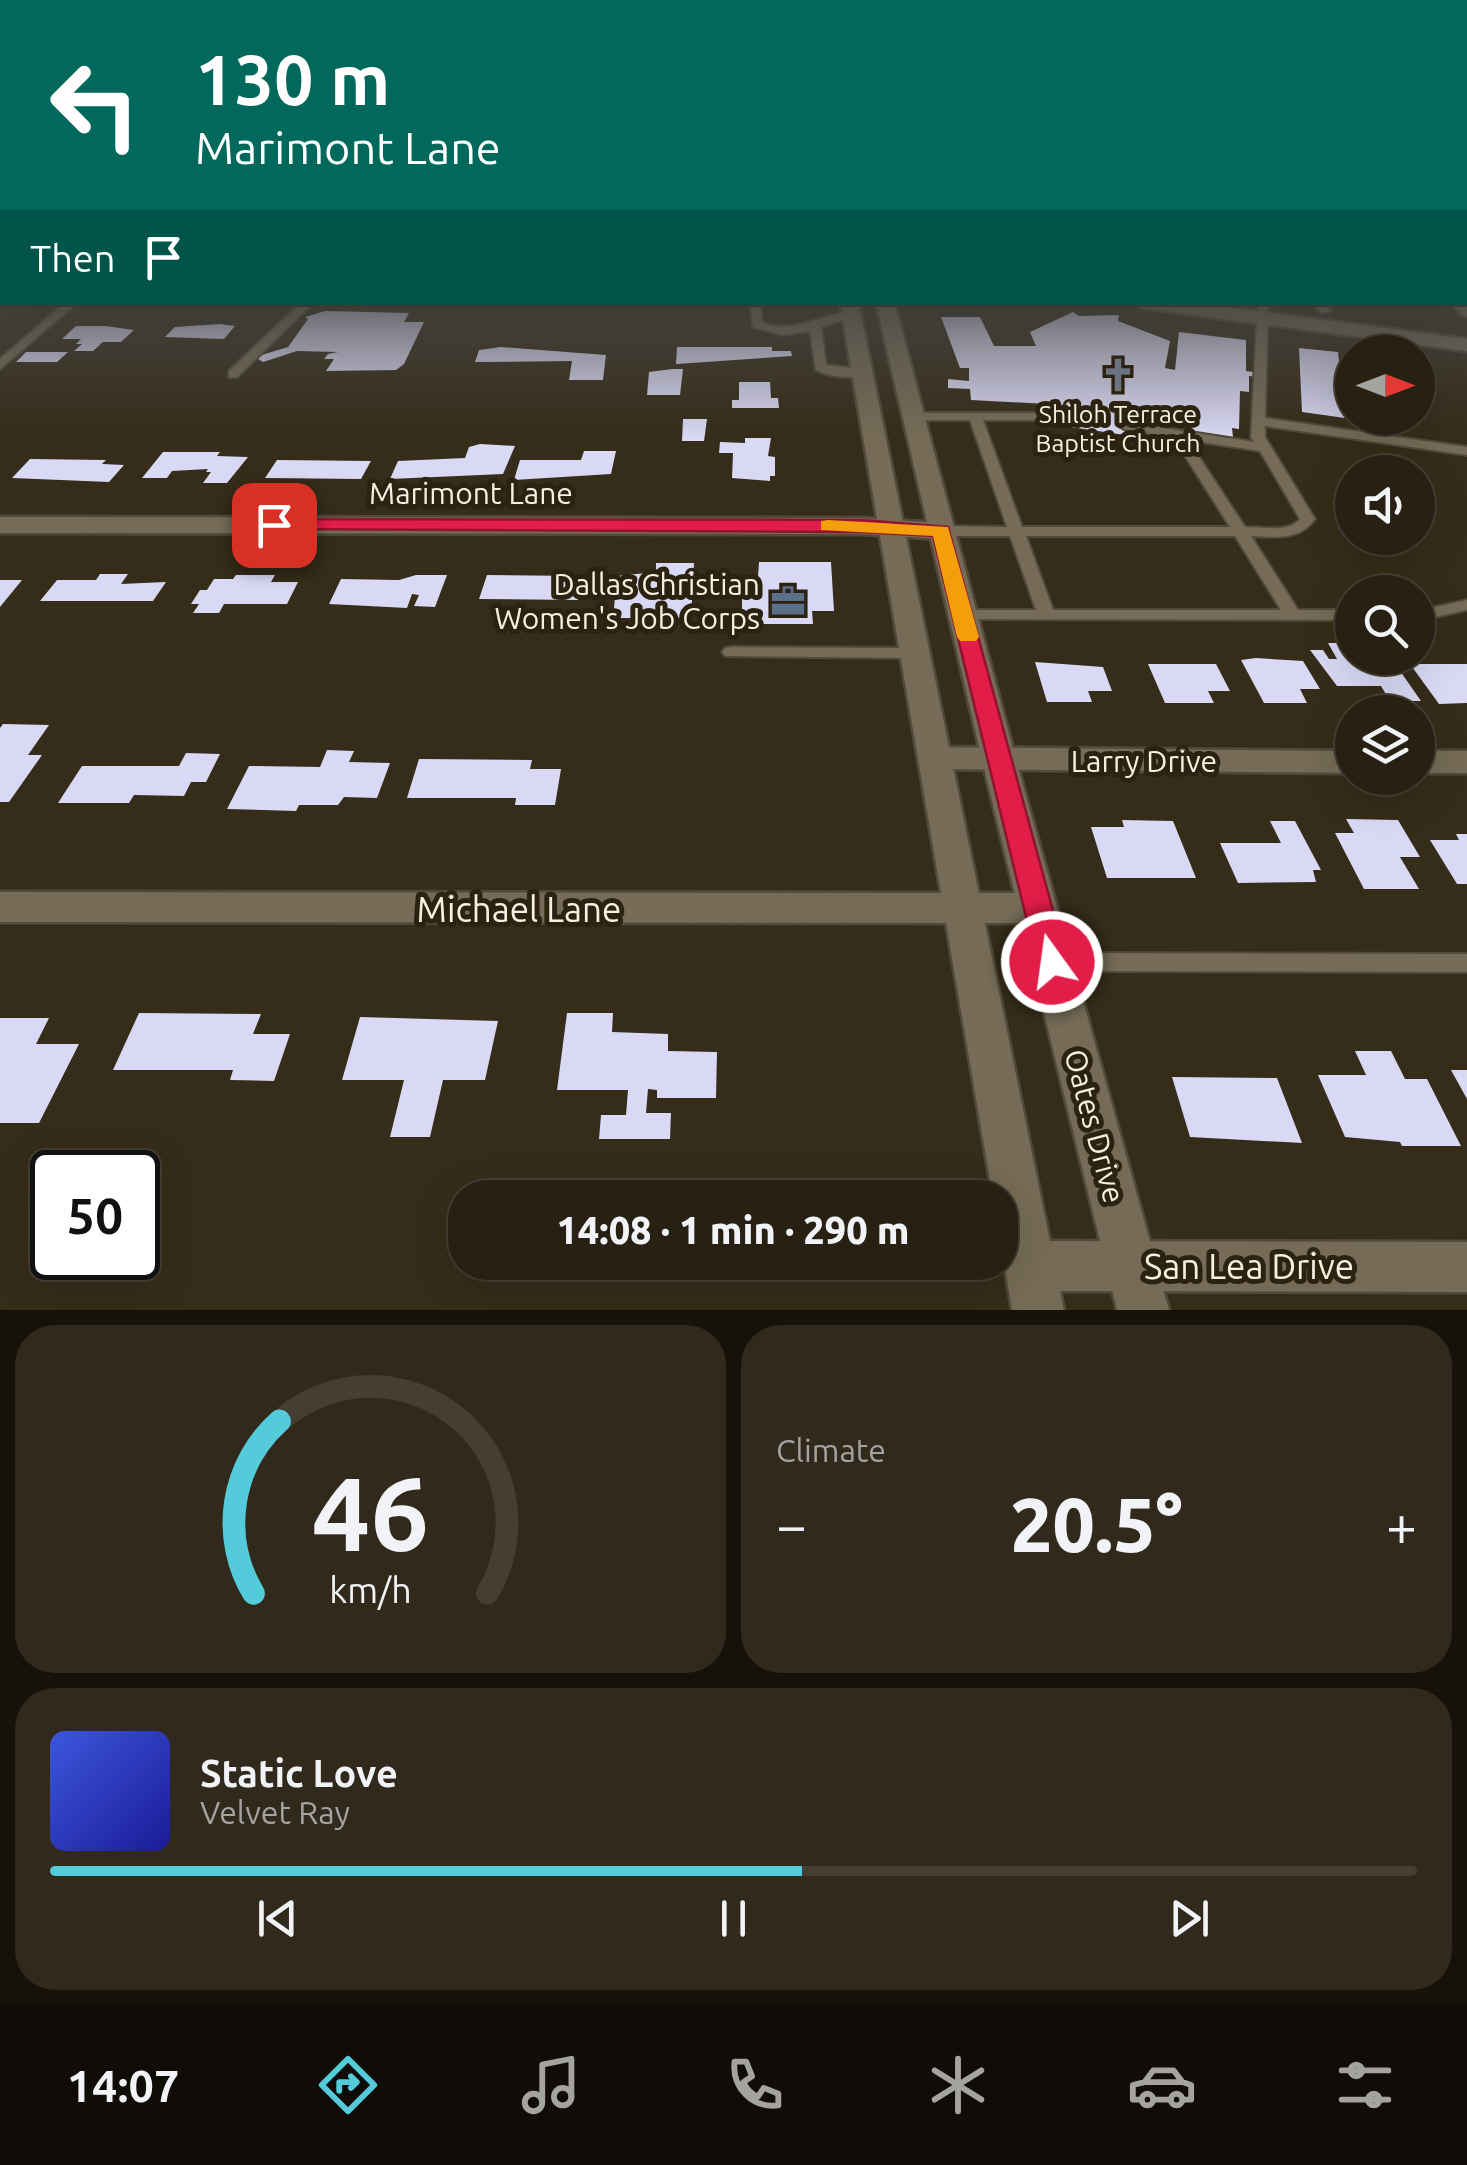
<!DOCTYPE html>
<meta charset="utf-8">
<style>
:root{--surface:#282113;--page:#30291c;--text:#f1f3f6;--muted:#a5a3a0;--line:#443e33;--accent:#53cbda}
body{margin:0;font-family:Ubuntu,sans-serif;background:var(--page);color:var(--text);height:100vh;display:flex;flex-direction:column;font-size:38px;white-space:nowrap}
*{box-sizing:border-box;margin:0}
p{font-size:32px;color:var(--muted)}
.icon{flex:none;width:55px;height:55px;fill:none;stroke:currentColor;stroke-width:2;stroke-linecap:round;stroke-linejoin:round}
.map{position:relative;height:1310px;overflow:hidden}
.details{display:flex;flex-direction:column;gap:15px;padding:15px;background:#16120a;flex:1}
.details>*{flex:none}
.top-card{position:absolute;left:0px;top:0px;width:1468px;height:305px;box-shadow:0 10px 40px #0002,0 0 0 2px var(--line);background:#00695c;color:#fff;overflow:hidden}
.needle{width:65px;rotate:90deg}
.fabs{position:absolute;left:1335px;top:335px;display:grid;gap:20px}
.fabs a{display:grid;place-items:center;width:100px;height:100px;border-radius:50%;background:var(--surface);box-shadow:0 10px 40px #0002,0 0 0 2px var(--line);font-size:50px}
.speed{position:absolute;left:30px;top:1150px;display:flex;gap:20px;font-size:50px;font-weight:700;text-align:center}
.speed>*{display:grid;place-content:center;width:130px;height:130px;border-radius:50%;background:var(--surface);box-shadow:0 10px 40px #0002,0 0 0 2px var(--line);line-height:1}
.speed .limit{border:5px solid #111;border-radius:15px;background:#fff;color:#111}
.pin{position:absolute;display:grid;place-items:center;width:85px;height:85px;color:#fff;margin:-42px;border-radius:20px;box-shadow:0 5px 15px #0006}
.me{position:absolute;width:110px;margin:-55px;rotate:346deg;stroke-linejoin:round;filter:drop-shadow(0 0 8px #0008)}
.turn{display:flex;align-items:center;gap:35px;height:210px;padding:0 30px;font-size:45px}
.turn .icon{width:130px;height:130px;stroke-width:2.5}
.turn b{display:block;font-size:70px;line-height:85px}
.then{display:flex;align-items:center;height:95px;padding:0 30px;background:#0003;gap:20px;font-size:38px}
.big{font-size:75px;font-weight:800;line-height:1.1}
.details .card{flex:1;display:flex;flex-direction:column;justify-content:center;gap:15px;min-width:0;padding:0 35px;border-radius:40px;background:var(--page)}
.details .dial{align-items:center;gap:0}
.dial svg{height:260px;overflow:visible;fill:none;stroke:var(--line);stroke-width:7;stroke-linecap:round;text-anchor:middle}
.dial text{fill:var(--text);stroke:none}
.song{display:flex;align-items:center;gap:30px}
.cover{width:120px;height:120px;border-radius:15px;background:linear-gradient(135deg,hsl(230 70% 55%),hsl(240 70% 35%))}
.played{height:10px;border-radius:5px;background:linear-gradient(90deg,var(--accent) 55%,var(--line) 55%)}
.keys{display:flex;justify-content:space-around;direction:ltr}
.heat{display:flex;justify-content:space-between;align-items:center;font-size:55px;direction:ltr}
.details .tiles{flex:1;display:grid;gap:15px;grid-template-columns:1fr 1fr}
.card:last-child{grid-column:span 2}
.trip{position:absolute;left:448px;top:1180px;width:570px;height:100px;border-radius:40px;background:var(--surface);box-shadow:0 10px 40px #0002,0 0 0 2px var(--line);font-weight:800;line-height:100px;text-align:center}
.dock{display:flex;height:160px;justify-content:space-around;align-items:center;background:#100d08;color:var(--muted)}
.dock .icon{width:70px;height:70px}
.dock .on{color:var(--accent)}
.dock b{font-size:45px;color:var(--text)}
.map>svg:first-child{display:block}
.building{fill:#dad9f5}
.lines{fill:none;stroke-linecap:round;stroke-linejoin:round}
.lane-casing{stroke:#514a39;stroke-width:4}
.street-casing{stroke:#514a39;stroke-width:5}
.secondary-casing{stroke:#514a39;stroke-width:5}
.lane{fill:#756b56;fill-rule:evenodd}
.street{fill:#756b56;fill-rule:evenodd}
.secondary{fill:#756b56;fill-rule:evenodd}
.route{fill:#e11d48;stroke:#92132f;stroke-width:2.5}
.slow{fill:#f59e0b}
.labels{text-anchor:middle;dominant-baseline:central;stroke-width:10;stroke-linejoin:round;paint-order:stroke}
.far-poi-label{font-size:25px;fill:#f5f0e4;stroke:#2b2310}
.street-label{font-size:30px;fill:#f5f0e4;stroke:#2b2310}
.poi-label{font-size:30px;fill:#f5f0e4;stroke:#2b2310;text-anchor:end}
.near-street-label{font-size:35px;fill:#f5f0e4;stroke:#2b2310}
</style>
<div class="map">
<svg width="1467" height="1310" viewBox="0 0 1467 1310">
<rect width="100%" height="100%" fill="#352c19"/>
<g class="building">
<path d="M325 311 409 313 404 322H424L404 364 396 370 326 371 334 359H324L328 354 338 352 297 351 263 362 255 357 288 347 308 319 305 317Z"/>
<path d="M1073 312 1079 316 1119 315 1118 321 1170 341 1165 368 1175 370 1179 332 1246 340V371L1267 374 1268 378 1249 376V392L1240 391 1239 429 1232 428 1233 437 1191 431 1192 422 1128 413 1125 435 1057 425 1067 405 971 400 970 389 948 388V379L969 381V368H960L941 317H980L994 346H1036L1030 332Z"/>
<path d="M220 324 235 326 224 339 165 337 175 327Z"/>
<path d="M76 326H106L134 330 121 342H103L93 351H74L82 344H76L81 339H62Z"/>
<path d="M501 347 606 355 603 380H569L572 361 475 362 479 350Z"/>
<path d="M677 347H772V351H791L792 356 676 364Z"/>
<path d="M1299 348 1338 352 1345 418 1302 412Z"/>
<path d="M26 352H68L57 362H16Z"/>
<path d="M672 369H683L680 395H647L649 372Z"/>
<path d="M739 382H770L771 398H778L779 408H732V400H739Z"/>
<path d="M683 419H707L704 441H682Z"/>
<path d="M745 438H771L768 456 775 457V476H770V481L732 478 733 453H719L720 442 745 443Z"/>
<path d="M480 444 515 446 503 474 390 479 398 461 465 458 469 447Z"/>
<path d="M584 451H616L611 474 514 480 520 460H581Z"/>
<path d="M163 452H220L217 456 248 457 227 483H203L211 472H206L208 469 172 471 167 478H142Z"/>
<path d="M30 459 106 460 102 464 124 465 109 482 12 478Z"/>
<path d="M277 460 371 461 361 479 265 478Z"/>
<path d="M759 562H831L834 611H812L813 624H758V612H742V592H757Z"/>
<path d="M656 563H694L691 618H613L617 576 656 572Z"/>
<path d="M100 574H128L121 584 166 582 153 601H40L57 580H96Z"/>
<path d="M236 575H275L271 582H298L287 604H224L219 613H193L199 604H191L200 590H207L214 579H233Z"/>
<path d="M416 575H447L435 607 414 606 419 595 412 594 407 608 329 604 341 579 399 580Z"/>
<path d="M487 575 583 576 578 600 479 599Z"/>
<path d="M0 580H22L0 607Z"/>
<path d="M1328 643H1352V658H1391L1421 701H1390L1381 686H1337L1310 650H1323L1329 659H1337Z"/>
<path d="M1256 658 1303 661 1320 689H1300L1307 703H1264L1241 660Z"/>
<path d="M1035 662 1103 667 1112 691H1088L1092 702H1047Z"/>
<path d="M1148 664H1216L1230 691H1208L1214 703H1165Z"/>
<path d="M1410 664H1467V703L1439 704Z"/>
<path d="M3 724 49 725 28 755H42L9 802H0V728Z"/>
<path d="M327 750 354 751 349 762 390 763 377 798 344 797 338 805H299L296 811 227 809 249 766 320 767Z"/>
<path d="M186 753 220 754 206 782H191L184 796 134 795 129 803H58L82 766H179Z"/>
<path d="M419 759 532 760 530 769H561L555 805H515L516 798H407Z"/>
<path d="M1346 819 1398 820 1420 857H1400L1419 889H1364L1335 833H1354Z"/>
<path d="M1122 820 1173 821 1196 878H1107L1091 827H1124Z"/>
<path d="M1270 821H1295L1321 870H1313L1316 882 1238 883 1220 843H1281Z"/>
<path d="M1456 834H1467V884H1457L1430 840H1459Z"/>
<path d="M139 1013 261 1014 253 1034H290L274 1081 230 1080 233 1070H113Z"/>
<path d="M567 1013H613L612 1032 668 1034V1051L717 1052 716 1098H657V1090L648 1089 646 1113H671L670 1139H599L601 1115H626L628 1090H557Z"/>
<path d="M360 1017 498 1021 485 1080H443L430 1137H390L404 1080H342Z"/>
<path d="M0 1018H49L36 1044H79L39 1123H0Z"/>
<path d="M1355 1051H1391L1405 1079H1427L1461 1146H1402L1400 1142 1345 1137 1318 1075H1366Z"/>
<path d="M1451 1070H1467V1099Z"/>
<path d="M1172 1077 1277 1078 1302 1143 1190 1137Z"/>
</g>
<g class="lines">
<g class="lane-casing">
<g id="lane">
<path d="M66 302H78L0 369V359Z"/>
<path d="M302 302H314L237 377H229V371Z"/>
<path d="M750 302H760L762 323C796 335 822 312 855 312V316L821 327 826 365 862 369 868 373C856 380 829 377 816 370L810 331 782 335 753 327Z"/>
<path d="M1258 302H1268L1265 418 1467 447V455L1265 426V437L1315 519C1299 541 1276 537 1251 536L1298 610H1352V620L956 619 954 615 956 611 962 610H1036L1010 536H941L933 531 941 526 1007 527 970 420H913L908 419V413H1067V419L1062 420H983L1022 527H1230L1173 437 1126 430 1119 426 1126 422 1254 442 1251 437ZM1188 440 1260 451 1300 519C1288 533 1263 527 1245 527ZM1026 536H1235L1281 610H1053Z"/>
<path d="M1311 302H1323L1331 311 1321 313Z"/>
<path d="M1467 600V610L1418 621V611Z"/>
<path d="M731 647 915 648 924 653 915 658 725 656 722 652 725 648Z"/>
<path d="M1053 953 1467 954V972L1053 971 1045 969 1041 962 1045 955Z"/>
</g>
</g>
<g class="street-casing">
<g id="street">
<path d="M1465 297 1467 298V316L1460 314 1452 302H1465Z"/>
<path d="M0 517 862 518 941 523 954 531 941 539 862 534 0 533Z"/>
<path d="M935 747 1352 751V773L935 769 923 766 918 758 923 750Z"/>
<rect x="1418" y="751" width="49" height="22"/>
<path d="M0 892 1038 893 1052 898 1057 908 1052 918 1038 923 0 922Z"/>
<path d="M1031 1241 1467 1242V1292L1031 1291 1013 1284 1006 1266 1013 1248Z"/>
</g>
</g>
<g class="secondary-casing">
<g id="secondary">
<rect x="0" y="274" width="2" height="10"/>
<path d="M840 302H858L1064 1310H1012L1000 1238V1198H993Z"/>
<path d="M876 302H894L1016 760 1169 1310H1117L982 760Z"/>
<path d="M1133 302H1188L1467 339V351L1142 308Z"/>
</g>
</g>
<use href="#lane" class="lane"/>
<use href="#street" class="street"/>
<use href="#secondary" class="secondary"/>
</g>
<linearGradient id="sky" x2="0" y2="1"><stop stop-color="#1d180e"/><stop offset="0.58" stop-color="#4b4b49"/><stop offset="1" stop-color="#4b4b49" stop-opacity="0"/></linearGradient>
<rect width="1467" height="439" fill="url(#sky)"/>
<path class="route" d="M274 519 862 520 948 527 1067 962 1063 970 1052 974 1041 970 1037 962 933 536 862 532 267 529V521Z"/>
<path class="slow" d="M828 520 948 527 979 637 976 641H960L957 637 933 536 821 530V521Z"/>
<defs>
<g id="church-bare" transform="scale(2.7)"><path d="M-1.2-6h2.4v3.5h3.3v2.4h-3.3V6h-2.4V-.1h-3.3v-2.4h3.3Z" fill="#6b7280" stroke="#2b2310" stroke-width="2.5" paint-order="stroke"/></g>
<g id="office-bare" transform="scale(2.7)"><path d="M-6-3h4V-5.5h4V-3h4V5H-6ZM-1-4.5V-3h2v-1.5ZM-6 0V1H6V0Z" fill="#5c6f8a" stroke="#2b2310" stroke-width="2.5" paint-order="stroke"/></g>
</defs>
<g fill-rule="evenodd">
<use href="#church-bare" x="1118" y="375"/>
<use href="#office-bare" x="788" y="601"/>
</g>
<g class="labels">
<g class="far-poi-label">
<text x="1118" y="414">Shiloh Terrace<tspan x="1118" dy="29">Baptist Church</tspan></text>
</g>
<g class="street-label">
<text x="471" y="493">Marimont Lane</text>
<text x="1144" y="761">Larry Drive</text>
<text transform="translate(1095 1126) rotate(75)">Oates Drive</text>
</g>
<g class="poi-label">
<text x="760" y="584">Dallas Christian<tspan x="760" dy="34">Women's Job Corps</tspan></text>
</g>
<g class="near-street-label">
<text x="519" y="909">Michael Lane</text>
<text x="1249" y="1266">San Lea Drive</text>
</g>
</g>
</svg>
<div class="fabs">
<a><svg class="needle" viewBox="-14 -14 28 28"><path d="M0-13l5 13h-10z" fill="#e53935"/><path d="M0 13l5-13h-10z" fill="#a5a3a0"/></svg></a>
<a><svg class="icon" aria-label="sound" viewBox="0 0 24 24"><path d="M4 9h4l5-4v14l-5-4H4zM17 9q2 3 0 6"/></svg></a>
<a><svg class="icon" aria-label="search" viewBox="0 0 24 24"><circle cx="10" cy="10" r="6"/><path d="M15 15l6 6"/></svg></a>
<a><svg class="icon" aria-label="layers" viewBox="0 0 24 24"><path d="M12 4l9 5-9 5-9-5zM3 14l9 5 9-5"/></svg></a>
</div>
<div class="speed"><div class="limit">50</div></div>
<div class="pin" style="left:274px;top:525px;background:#d93025"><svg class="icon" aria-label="arrive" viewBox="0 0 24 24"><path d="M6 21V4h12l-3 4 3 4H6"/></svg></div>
<svg class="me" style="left:1052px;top:962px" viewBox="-20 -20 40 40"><circle r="17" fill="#e11d48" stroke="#fff" stroke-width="3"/><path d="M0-11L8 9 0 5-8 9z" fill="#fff"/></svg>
<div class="trip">14:08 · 1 min · 290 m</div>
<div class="top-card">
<div class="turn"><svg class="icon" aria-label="left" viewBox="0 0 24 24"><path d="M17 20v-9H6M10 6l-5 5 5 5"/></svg><div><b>130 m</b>Marimont Lane</div></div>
<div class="then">Then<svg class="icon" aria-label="arrive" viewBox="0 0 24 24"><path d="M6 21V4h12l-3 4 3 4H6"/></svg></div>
</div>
</div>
<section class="details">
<div class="tiles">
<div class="card dial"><svg viewBox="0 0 100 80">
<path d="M14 69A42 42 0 1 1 86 69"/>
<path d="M14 69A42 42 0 0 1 22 16" stroke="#53cbda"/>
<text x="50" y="56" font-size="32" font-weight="700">46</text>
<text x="50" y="72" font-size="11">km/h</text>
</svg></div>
<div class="card"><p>Climate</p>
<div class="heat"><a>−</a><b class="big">20.5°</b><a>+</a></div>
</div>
<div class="card">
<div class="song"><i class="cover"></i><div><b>Static Love</b><p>Velvet Ray</p></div></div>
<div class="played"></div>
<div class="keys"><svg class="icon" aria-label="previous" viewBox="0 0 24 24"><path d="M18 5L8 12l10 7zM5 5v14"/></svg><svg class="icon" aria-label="pause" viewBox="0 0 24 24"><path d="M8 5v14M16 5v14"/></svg><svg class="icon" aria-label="next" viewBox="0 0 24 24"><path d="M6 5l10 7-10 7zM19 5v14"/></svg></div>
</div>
</div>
</section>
<nav class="dock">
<b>14:07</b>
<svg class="icon on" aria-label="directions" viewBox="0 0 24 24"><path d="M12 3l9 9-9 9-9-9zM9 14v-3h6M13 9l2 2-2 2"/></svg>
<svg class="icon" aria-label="music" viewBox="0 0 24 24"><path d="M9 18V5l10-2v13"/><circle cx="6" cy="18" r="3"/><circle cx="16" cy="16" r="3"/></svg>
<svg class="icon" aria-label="phone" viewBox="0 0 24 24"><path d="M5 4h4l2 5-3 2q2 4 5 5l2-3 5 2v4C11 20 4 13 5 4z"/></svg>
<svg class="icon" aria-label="climate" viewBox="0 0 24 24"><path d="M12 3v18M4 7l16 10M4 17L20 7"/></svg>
<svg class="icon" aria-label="car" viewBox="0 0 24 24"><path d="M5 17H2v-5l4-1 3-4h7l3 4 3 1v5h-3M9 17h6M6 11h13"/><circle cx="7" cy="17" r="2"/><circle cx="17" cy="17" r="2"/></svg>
<svg class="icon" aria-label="filters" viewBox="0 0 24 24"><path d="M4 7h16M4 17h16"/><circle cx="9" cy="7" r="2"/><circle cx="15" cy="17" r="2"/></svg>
</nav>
